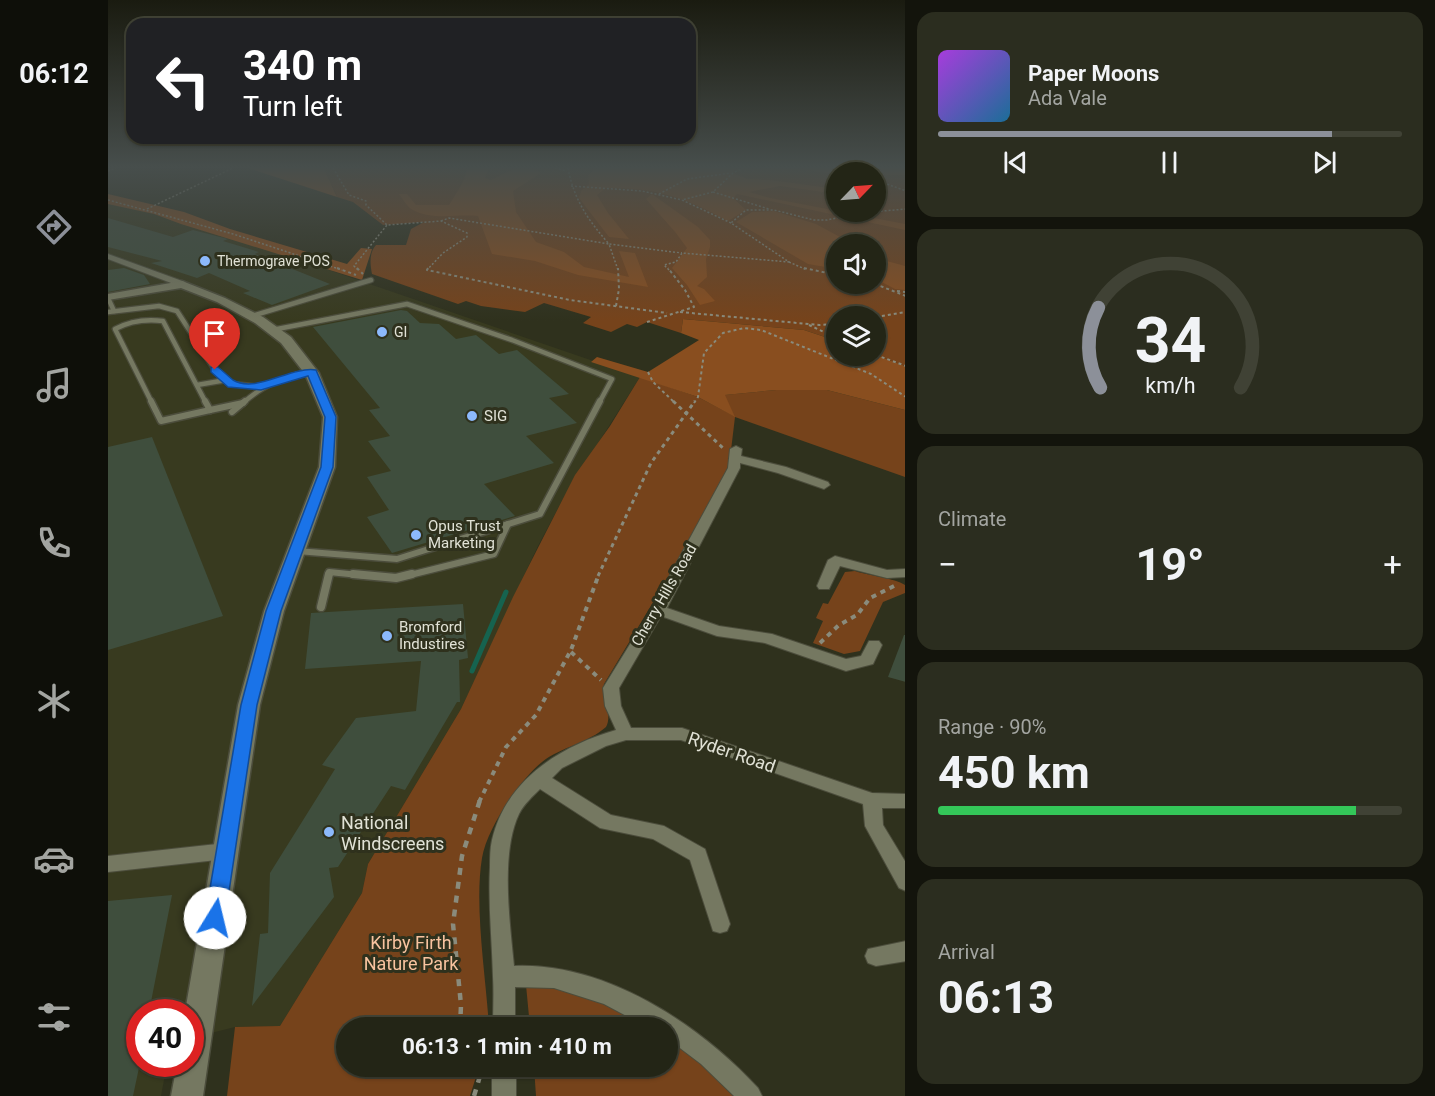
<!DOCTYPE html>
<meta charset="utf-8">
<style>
:root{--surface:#232516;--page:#2b2d1f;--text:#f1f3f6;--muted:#a3a5a1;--line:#404235;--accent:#8c9099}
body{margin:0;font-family:Roboto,sans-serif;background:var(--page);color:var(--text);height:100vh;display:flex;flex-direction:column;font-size:22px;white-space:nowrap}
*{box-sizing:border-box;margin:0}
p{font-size:20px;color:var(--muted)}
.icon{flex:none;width:33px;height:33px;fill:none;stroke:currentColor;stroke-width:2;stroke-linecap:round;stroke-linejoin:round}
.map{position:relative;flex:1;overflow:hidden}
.sheet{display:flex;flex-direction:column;gap:12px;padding:12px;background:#13140c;width:530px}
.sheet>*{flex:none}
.hud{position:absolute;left:18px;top:18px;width:570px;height:126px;border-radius:18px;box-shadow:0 2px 4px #0004,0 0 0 2px var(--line);background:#202124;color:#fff;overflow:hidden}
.needle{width:39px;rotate:65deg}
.fabs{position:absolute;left:718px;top:162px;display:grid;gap:12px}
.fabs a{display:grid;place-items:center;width:60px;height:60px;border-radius:50%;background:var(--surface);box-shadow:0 2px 4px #0004,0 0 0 2px var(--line);font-size:30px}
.speed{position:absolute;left:18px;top:999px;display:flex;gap:12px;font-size:30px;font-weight:700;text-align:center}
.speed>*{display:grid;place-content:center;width:78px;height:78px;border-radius:50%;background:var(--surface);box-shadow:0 2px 4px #0004,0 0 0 2px var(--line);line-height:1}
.speed .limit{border:9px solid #d22;background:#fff;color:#111}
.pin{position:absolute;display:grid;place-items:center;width:51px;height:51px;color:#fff;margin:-62px -26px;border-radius:50% 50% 50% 0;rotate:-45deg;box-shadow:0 0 6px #0007}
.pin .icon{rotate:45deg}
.me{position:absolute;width:66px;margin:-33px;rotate:9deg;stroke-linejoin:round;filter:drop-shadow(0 0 4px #0008)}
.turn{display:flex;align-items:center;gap:21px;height:126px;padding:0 18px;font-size:27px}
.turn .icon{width:78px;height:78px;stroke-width:2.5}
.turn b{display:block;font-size:42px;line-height:51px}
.big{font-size:45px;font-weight:700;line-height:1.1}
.sheet .tile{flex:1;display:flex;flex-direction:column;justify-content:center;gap:9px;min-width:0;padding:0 21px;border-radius:18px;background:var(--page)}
.sheet .dial{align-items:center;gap:0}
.dial svg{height:156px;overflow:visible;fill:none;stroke:var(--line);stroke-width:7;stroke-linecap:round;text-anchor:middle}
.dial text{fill:var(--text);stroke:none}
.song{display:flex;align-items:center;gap:18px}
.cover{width:72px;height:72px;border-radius:9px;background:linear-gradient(135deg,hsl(280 70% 55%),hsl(200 70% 35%))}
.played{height:6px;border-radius:3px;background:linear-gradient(90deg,var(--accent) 85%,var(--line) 85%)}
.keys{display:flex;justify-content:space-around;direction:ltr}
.heat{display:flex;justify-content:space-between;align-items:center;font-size:33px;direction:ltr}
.charge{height:9px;border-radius:4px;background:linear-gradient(90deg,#34c759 90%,var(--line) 0)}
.trip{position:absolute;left:228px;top:1017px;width:342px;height:60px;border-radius:30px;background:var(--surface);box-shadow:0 2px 4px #0004,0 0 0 2px var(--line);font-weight:700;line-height:60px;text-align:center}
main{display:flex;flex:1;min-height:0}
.tabs{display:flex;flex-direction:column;width:108px;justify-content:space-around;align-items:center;background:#0e0f09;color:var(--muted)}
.tabs .icon{width:42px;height:42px}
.tabs .on{color:var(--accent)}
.tabs b{font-size:27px;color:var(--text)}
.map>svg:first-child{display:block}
.built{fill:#383a1f}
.green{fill:#76431b;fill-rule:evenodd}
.forest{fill:#894e1f}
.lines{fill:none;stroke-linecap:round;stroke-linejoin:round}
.stream{stroke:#16634f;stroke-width:5}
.building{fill:#3f4e3d}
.lane-far2-casing{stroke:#4c4d3c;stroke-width:7}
.lane-far1-casing{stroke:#4c4d3c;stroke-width:9}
.lane-casing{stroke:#4c4d3c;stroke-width:11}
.street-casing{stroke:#4c4d3c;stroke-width:2}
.secondary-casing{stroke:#4c4d3c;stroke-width:3}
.path-far4{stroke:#8a8b7c;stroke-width:1.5;stroke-dasharray:2 2;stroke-linecap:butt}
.path-far3{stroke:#8a8b7c;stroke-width:2;stroke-dasharray:3 3;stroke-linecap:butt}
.path-far2{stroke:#8a8b7c;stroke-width:3;stroke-dasharray:4 4;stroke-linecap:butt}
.path-far1{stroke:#8a8b7c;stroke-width:4;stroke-dasharray:5 5;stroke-linecap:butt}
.path{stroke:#8a8b7c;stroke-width:4.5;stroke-dasharray:7 7;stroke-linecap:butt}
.lane-far2{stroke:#757861;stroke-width:4.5}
.lane-far1{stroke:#757861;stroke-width:6}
.lane{stroke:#757861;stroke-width:8}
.street{fill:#757861;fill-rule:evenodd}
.secondary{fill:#757861;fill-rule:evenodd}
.route{fill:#1a73e8;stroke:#114b97;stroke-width:1.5}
.poi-dot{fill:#8cb9fc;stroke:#2f311d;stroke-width:2}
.labels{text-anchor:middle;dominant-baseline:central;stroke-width:6;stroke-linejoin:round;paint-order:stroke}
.far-poi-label{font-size:14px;fill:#e1e2d6;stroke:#2f311d;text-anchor:start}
.poi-label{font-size:15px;fill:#e1e2d6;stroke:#2f311d;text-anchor:start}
.street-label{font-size:15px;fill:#e1e2d6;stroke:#2f311d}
.near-street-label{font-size:18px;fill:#e1e2d6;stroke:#2f311d}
.near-poi-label{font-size:18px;fill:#e1e2d6;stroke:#2f311d;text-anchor:start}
.near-park-label{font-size:18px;fill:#f8c39f;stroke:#2f311d}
</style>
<main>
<nav class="tabs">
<b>06:12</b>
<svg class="icon on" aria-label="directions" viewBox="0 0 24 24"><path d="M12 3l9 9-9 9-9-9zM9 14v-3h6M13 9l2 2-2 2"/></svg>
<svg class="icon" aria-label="music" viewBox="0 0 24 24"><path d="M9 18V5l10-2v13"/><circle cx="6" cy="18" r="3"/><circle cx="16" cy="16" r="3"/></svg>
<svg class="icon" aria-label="phone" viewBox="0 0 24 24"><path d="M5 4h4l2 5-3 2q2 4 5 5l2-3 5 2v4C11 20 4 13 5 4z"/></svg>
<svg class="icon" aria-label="climate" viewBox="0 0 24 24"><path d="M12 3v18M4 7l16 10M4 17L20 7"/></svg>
<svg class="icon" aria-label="car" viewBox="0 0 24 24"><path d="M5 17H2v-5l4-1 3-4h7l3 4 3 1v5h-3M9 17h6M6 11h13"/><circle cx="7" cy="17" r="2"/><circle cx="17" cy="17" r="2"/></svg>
<svg class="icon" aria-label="filters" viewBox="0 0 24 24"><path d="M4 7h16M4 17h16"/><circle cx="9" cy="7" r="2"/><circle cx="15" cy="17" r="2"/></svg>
</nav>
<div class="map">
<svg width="798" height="1096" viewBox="0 0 798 1096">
<rect width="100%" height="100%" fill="#2f311d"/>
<path class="built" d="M0 202 46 214 180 256 532 377 456 497 430 546 353 709 260 864 254 893 172 1026 127 1027 83 1038 82 1012H32V1064H59L53 1096H0Z"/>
<g class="green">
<path d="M216 168H797V366L768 355V316H729V341L696 330 575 319 573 333 539 322 529 327 519 324 503 332 475 323 483 317 436 303 417 312 373 306 358 301 350 304 264 274C262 264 261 253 268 245H298L303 229 316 222 275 225 245 202 229 197ZM729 172H768V212H729ZM729 244H768V284H729Z"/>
<path d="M532 377 590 397 626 416 616 395 668 390H719L797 410V477L627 417 621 467 589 529 496 684C494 698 505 714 498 727 480 743 453 747 434 762 411 781 379 828 374 858 366 906 378 977 381 1027L238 1028V1066L371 1067 362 1096H119L127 1027 172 1026 254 893 260 864 353 709 405 597 467 475 502 426Z"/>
<path d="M747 571C762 576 786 578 797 585V593L775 602 752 651 736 654 705 643 715 621 708 618 715 603 720 604 737 572Z"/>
<path d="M444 977 541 1015 592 1049 642 1096H428L426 1067 560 1066V1028L422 1027 418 985Z"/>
</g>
<g class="forest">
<path d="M140 168H216L229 197Z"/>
<path d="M360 168H381L377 178 383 180C401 171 414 163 433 173L405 191 408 212 428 242 456 252 476 267 521 277 511 251 527 253 540 287 470 275 427 261 384 254 370 216C348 214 324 221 303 209 299 206 294 198 291 194H299L308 205H341L354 184Z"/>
<path d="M489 168H627L625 173 639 179 662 180 729 189V194L672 186 641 192 662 198 797 224V230L629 194 625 198 638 210 620 221C576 197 549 188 498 188L489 195 500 213 521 239 501 237 471 198 473 191 481 184 480 175Z"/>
<path d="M689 168H797V175H768V172L717 173Z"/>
<path d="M0 194 76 212 122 229 239 264 253 248 264 249 254 280 73 224 46 214 0 204Z"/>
<path d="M544 194 590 227 602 240V247L598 259 599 277 589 286 596 289 607 301 592 305 579 285 564 268 579 248 568 233 538 199Z"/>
<path d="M666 211 708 224 745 244H729V269L700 264 628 222 644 212Z"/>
<path d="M768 258 797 266V290L787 289 768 279Z"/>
<path d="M575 319 696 330 729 341V356L768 355 797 366V410L719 390H668L617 395 627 417 590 397 483 362 489 357 540 372 591 340 573 333Z"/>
</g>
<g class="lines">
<path class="stream" d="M364 671 398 592"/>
</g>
<g class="building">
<path d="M0 218 65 237 85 230 120 239 115 241 151 252 147 254 222 284 164 305 135 293 142 291 101 273 89 278 43 263 54 261 0 247Z"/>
<path d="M16 268 36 275 42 284 0 292V270Z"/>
<path d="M293 310 299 311 312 323 331 324 348 339 368 335 391 354 409 350 461 394 441 398 469 423 418 436 446 463 376 484 407 516 284 553 259 517 281 510 259 477 283 471 260 441 282 436 261 410 272 408 205 327Z"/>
<path d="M44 437 115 616 0 650V447Z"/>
<path d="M355 604 360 658 351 660 352 702H349L297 790 283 786 230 867 221 868 226 897 144 1006 152 934 160 933 162 873 227 769 214 765 248 718 308 711 313 661 197 669 203 613Z"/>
<path d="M796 635H798V682L780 677Z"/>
<path d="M64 895 41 1012H32V1063L25 1096H0V901Z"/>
</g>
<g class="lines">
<g class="lane-far2-casing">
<g id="lane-far2">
<path d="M0 298 6 311"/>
<path d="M0 312 51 306 69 311 107 370 124 384 153 387"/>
<path d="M144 316 263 280"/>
<path d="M164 330 299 304 404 340 504 379 491 403"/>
<path d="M89 385 118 380"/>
<path d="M44 403 7 329C22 321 39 319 55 321L98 403"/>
<path d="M135 403C158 383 174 377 204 373"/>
</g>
</g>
<g class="lane-far1-casing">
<g id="lane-far1">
<path d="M43 401 53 421 102 410"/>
<path d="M97 401 102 410"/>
<path d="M102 410 135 403"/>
<path d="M124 412 137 401"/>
<path d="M189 551 289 559 432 514 492 401"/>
<path d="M220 576 221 572 261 576"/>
<path d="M298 576 386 554 400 524"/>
</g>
</g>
<g class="lane-casing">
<g id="lane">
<path d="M245 574 288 578 304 574"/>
<path d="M213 607 221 574"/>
</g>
</g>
<g class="street-casing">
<g id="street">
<path d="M0 254 77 282 78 284 71 286 0 259Z"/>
<path d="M628 446 634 449 633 456 678 467 720 482 722 485 716 489 670 473 632 463V468L559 608 611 626 664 634 738 659 753 656 761 641H771L774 645 765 664 738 671 657 643 609 636 553 616 511 688 513 706 523 728H574L764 793 798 794V808H774L775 825 798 863V891L791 888 757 826 755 804 573 740H518L498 746 454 768 444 778 503 815 556 826 597 849 622 924 619 931 612 933 605 931 582 860 545 839 492 828 432 789C425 796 416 804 411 814 392 854 402 923 406 966 497 962 591 1024 650 1088L654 1096H626L593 1064 560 1039V1028H541L496 1004 446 988 407 987V1028H385C385 1011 386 994 385 977 384 940 380 904 382 867 382 858 382 848 384 840 398 780 452 746 508 730L497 706 495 688 543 610 620 468 622 449Z"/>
<path d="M727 556 779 570 798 569V577L779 578 732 566 721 589H711L709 586 720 560Z"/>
<path d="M118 843 125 845 128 851 125 857 118 859 0 872V856Z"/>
<path d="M798 941V961L768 966 760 963 757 956 760 949Z"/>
<rect x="384" y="1066" width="24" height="30"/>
</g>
</g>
<g class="secondary-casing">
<path id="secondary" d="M74 281 117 298 155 317 183 337 211 373 229 417 227 467 176 611 152 705 95 1096H63L69 1064H82V1012H77L130 705 156 611 211 467 215 417 197 374 173 343 147 323 109 302 73 288 0 300V294Z"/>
</g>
<g class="path-far4">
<path d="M225 168 241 195 258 201V205L279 225 333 221 359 233V237L335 253 319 270"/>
<path d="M447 168 459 171"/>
<path d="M460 168C466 200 480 220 501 244L574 253"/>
<path d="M740 168 748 172"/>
<path d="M0 171 8 168"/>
<path d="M768 180 798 191"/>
<path d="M463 186 534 191 574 200"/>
<path d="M605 192 661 209"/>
<path d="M551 194 579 179 623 173"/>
<path d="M0 200 125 234 234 270"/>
<path d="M39 209 125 168"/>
<path d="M333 221 341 218 501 244 510 270"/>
<path d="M623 223 574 200 605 192 625 173 635 168"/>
<path d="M681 262 699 270"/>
<path d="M250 270 246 266 279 225"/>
<path d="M561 270 556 265 568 262 574 253 681 262 623 223 638 210H666L706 220H719L752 213 798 209"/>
</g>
<g class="path-far3">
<path d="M229 268 248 275"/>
<path d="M249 268 255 274"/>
<path d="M320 268 319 270 462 300 559 313"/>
<path d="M696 268 729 275"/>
<path d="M767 284 798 296"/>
<path d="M789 291 798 292"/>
<path d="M508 306 511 289 510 268"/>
<path d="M572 312 711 325 729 324"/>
<path d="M768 317 798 312"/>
<path d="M539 322 586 307 577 290 560 268"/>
<path d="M701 325 729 338"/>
<path d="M768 355 798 366"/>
<path d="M540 372 545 382 567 403"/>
<path d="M586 403 590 397 596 353 615 333 636 328 653 330 763 374 798 397"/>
</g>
<g class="path-far2">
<path d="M565 401 615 448"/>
<path d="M490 576 543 463 587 401"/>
</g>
<g class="path-far1">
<path d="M712 643 731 625 749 615 762 598 786 586"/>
<path d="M463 652 493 680"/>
<path d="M371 802 398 747 428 715 463 650 491 574"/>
</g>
<g class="path">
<path d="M352 1028 353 1005 345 924 354 856 372 800"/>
<path d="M347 1066 371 1081"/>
<path d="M366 1096 375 1066"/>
</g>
<use href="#lane-far2" class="lane-far2"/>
<use href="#lane-far1" class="lane-far1"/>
<use href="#lane" class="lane"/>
<use href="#street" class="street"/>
<use href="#secondary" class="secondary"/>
</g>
<linearGradient id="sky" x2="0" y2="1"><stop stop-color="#1a1b10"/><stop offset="0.52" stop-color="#474e4c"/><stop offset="1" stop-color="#474e4c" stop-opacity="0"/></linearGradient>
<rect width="798" height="321" fill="url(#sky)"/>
<path class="route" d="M103 367H110C115 371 120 376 125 380 148 394 182 366 208 370L228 417 225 467 173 611 149 705 117 918 114 925 107 927 100 925 97 918 133 705 158 611 213 467 217 417 200 376 153 390 120 387 103 372Z"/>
<g class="poi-dot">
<circle cx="97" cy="261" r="6"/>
<circle cx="274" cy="332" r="6"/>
<circle cx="364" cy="416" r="6"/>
<circle cx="308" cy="535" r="6"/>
<circle cx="279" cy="636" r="6"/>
<circle cx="221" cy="832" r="6"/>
</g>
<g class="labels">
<g class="far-poi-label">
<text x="109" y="261">Thermograve POS</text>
<text x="286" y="332">GI</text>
</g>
<g class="poi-label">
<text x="376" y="416">SIG</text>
<text x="320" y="526">Opus Trust<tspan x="320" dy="17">Marketing</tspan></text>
<text x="291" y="627">Bromford<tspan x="291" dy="17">Industires</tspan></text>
</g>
<g class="street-label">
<text transform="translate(556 595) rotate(-60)">Cherry Hills Road</text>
</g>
<g class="near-street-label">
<text transform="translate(624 752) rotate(19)">Ryder Road</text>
</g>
<g class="near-poi-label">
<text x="233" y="822">National<tspan x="233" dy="21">Windscreens</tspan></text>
</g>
<g class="near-park-label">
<text x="303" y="942">Kirby Firth<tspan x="303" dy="21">Nature Park</tspan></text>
</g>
</g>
</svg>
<div class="fabs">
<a><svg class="needle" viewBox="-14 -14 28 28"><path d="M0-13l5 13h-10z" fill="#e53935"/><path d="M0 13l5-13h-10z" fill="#a3a5a1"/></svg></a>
<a><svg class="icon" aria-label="sound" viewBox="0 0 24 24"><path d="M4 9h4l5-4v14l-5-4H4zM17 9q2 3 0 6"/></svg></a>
<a><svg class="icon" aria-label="layers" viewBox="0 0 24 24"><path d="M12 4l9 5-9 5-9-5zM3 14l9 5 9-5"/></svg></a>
</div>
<div class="speed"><div class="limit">40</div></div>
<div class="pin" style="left:107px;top:370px;background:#d93025"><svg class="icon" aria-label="arrive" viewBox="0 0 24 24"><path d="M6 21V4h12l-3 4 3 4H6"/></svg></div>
<svg class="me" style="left:107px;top:918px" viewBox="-20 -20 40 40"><circle r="19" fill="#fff"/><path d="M0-13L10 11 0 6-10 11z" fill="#1a73e8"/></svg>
<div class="trip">06:13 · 1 min · 410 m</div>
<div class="hud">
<div class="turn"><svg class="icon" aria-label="left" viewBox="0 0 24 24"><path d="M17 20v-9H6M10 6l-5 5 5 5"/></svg><div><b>340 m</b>Turn left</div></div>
</div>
</div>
<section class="sheet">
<div class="tile">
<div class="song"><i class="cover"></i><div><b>Paper Moons</b><p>Ada Vale</p></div></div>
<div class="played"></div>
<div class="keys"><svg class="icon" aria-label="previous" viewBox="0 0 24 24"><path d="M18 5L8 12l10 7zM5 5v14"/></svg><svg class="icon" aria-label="pause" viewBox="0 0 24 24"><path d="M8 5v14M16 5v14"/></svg><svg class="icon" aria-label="next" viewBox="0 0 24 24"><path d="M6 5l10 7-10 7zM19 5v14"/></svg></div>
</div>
<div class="tile dial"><svg viewBox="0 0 100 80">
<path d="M14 69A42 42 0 1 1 86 69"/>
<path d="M14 69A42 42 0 0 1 13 28" stroke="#8c9099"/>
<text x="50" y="56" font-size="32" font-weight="700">34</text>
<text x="50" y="72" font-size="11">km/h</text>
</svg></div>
<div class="tile"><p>Climate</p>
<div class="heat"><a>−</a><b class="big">19°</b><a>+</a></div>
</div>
<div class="tile"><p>Range · 90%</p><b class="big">450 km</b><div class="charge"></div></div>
<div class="tile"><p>Arrival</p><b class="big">06:13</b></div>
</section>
</main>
